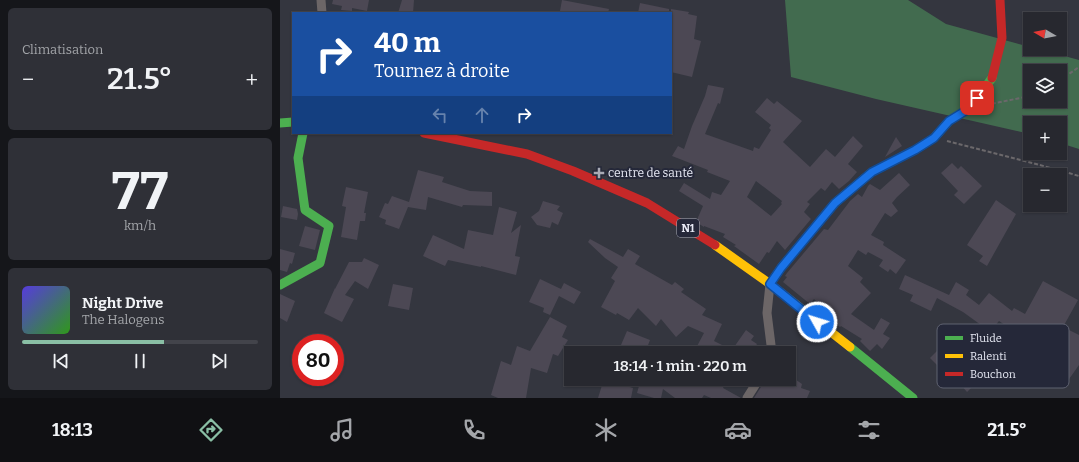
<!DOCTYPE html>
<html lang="fr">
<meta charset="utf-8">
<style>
:root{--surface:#27282f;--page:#2f3037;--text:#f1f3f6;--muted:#a4a6aa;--line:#43444b;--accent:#8abfa5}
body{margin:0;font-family:Bitter,serif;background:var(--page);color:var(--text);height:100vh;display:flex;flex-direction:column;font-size:15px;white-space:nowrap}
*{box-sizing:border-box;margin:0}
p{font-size:13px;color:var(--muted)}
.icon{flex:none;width:22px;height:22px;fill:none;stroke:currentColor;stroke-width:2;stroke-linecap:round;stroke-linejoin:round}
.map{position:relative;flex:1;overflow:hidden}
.panel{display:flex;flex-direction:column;gap:8px;padding:8px;background:#15161a;width:280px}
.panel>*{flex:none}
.top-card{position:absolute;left:12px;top:12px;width:380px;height:122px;border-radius:0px;box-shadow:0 1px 3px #0004,0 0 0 1px var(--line);background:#1a4fa0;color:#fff;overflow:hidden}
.needle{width:26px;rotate:280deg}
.fabs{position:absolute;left:743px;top:12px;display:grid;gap:8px}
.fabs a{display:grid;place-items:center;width:44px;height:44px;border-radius:0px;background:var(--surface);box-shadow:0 1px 3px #0004,0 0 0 1px var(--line);font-size:20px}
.speed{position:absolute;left:12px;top:334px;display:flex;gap:8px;font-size:20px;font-weight:700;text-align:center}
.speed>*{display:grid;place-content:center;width:52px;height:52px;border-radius:50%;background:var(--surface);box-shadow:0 1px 3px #0004,0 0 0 1px var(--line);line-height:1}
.speed .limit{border:6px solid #d22;background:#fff;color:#111}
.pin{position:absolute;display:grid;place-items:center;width:34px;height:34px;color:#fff;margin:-17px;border-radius:8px;box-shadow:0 2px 6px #0006}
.me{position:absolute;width:44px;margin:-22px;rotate:309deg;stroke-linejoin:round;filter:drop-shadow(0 0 3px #0008)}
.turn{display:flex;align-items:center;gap:14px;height:84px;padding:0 16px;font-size:18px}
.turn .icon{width:52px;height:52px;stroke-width:2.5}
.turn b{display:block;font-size:28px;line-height:34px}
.lanes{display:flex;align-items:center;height:38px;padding:0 16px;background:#0003;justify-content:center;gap:20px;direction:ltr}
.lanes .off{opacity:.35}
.big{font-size:30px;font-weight:600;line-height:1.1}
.panel .card{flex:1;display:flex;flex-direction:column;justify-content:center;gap:6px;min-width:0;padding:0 14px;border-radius:6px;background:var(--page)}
.panel .dial{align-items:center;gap:0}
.dial b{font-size:52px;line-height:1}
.song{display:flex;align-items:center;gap:12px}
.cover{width:48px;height:48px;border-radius:6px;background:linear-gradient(135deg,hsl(250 70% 55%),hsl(110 70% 35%))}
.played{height:4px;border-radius:2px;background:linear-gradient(90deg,var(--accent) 60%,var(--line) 60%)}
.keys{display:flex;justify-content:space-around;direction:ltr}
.heat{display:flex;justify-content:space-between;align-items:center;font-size:22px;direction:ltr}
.trip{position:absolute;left:284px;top:346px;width:232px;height:40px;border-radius:0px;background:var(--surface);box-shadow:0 1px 3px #0004,0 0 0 1px var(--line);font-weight:600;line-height:40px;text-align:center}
.dock{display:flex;height:64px;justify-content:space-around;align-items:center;background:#101013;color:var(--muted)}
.dock .icon{width:28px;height:28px}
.dock .on{color:var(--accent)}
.dock b{font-size:18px;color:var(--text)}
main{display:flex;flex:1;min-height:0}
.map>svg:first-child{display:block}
.forest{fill:#426b4f;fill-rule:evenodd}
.building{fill:#4c4854;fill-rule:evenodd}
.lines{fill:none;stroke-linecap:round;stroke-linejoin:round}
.path{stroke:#6b686b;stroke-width:2;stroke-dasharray:4 2;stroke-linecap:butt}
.street{stroke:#6c6667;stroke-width:9}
.fast{stroke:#4caf50;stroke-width:9}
.slow{stroke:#ffc107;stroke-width:9}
.jam{stroke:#c62828;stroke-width:9}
.route-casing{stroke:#114b97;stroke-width:10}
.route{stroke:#1a73e8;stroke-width:7}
.poi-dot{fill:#a8aab5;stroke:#252839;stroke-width:1.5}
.labels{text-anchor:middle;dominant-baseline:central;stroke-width:4;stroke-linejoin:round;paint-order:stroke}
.shield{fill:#252839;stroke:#adafbc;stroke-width:1}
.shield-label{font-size:11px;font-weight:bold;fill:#e7e9f4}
.poi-label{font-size:12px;fill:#e7e9f4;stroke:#252839;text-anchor:start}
.key{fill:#252839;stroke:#5f6271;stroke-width:1}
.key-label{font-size:11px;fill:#e7e9f4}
</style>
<main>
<section class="panel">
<div class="card"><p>Climatisation</p>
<div class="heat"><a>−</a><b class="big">21.5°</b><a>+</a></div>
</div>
<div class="card dial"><b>77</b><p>km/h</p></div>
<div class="card">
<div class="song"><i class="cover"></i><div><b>Night Drive</b><p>The Halogens</p></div></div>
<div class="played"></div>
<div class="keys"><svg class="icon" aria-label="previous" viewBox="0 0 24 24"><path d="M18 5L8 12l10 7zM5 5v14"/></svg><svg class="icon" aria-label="pause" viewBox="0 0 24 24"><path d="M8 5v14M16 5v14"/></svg><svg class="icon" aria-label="next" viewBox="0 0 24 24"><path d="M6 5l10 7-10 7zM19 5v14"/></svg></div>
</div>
</section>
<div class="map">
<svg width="799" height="398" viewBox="0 0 799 398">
<rect width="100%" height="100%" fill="#34363f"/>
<path class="forest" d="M505 0H628L666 24 750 47V49H759L799 60V149L780 143V123H750V134L596 99 511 77ZM750 71H780V101H750Z"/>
<g class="building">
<path d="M53 0H89L87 11 72 8V11L61 10 62 6 52 4Z"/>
<path d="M122 0H134L133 13H118Z"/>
<path d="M282 0 329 9 328 13H291L280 11Z"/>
<path d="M360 3 389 9V13H358Z"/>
<path d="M391 9 409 12 408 14 417 16 414 39 421 41 412 77 391 72Z"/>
<path d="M428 85 444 88 440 104 438 103 425 134 473 151 474 147 479 149 491 130 489 128 491 125 475 112 487 98 494 104 497 101 522 121 503 142 530 167 546 149 555 157 573 136 583 146 568 164 577 172 569 181 559 189 552 182 545 191 541 188 527 202 530 204 524 212 531 219 505 250 497 241 489 253 487 252 479 264 454 246 456 245 443 237 445 234 424 226V227L416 222 423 206 399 191 404 183 430 199 432 192 441 195 450 181 427 172 428 170 392 156 398 146 404 149 412 126 425 96ZM476 181 502 201 501 203 502 204 491 216 467 197Z"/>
<path d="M616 137 622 146 605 157Z"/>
<path d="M672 163 678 169 681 166 702 186 684 204 674 195 678 191 661 173Z"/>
<path d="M138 170 164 177 162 182 190 191 212 192V206L183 205 182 207 148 197 146 210 128 207 119 229 105 224 106 220 99 217 105 203 108 204 112 196 129 202Z"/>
<path d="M619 173 630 185 617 197 612 203 618 211 611 217 605 213 591 235 604 242 603 245 626 260 616 274 610 269 608 272 599 266 603 260 588 252 586 255 578 250 568 266 583 278 580 282 591 293 571 314 594 330 601 318 610 323 603 334 610 338 602 349 597 344 590 351 580 341 582 339 561 326 560 327 554 322 556 319 540 303 539 304 534 299 530 304 503 282 507 277 505 276 507 273 544 229 548 230 570 201 578 194 582 197 588 186 590 184 600 190Z"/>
<path d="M66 187 88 192 84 213H86L85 221H80L77 240 61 237 66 207 62 206Z"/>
<path d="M716 200 736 214 707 266 699 261 703 256 687 245Z"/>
<path d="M263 201 280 206 277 210 283 213 278 225 272 222 270 228 257 225 251 217 259 211Z"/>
<path d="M3 206 17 209 18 214 17 220 1 217Z"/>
<path d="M219 207 237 212 231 233 241 225 235 256 240 257 236 275 201 266V267L168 260 165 266 143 256 153 235 184 249 188 230 213 235Z"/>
<path d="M25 226 40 230 35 250 19 246Z"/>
<path d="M310 239 343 257 348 249 360 256 355 264 392 285 395 282 404 289 401 292 426 309 422 315 442 324 434 341 452 350 466 330 474 336 471 340 477 344 475 347 485 353H420L415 350 424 333 408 326 396 337 381 319 376 326 358 308 349 320 337 313 336 315 321 307 335 281 331 278 338 267 325 258 308 242Z"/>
<path d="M0 249 15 253 12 264 10 263 7 272 0 270Z"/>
<path d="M84 258 99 265 88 289 75 281 65 295 74 299 62 322 44 313 55 288V289L69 262H82Z"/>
<path d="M625 275 669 295 676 282 689 290 686 295 699 305 709 293 732 311 734 308 745 314 763 281 798 300 783 327 799 335V365L787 382 768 369 762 377 743 362 756 346 719 321 709 333 701 325 683 312 657 298 651 311 630 301 633 295 619 289Z"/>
<path d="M260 279 281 289 284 283 301 292 294 304 279 296 270 315 263 312 264 308 249 302Z"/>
<path d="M113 284 133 288 129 310 108 306Z"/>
<path d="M0 294 15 301 7 322 0 318Z"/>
<path d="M270 317 287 326 282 337 288 340 278 356 273 354 267 373 251 368 246 398H218L211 395 221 361 231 365 237 346 250 351Z"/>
<path d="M347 331 370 340 365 353H350L351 349 341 345Z"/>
<path d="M658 350 667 359 659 367 650 358Z"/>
<path d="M696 357 709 368 700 378H701L687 392 674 377 684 368 682 367Z"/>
<path d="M509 375 522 384 521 388 530 391 527 398H474L484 382 485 379H509Z"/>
<path d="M324 379H339L337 383 353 388 351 398H318Z"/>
<path d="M361 379H371L393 387 399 379H420L430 387 434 379H436L445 383 443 388 461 398H431L424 395 422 398H395L383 389 381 398H374L357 393Z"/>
</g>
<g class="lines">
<g class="path">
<path d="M780 81 786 76 799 67"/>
<path d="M706 105 750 96"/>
<path d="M667 141 775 169 799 176"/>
</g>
<g class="street">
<path d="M41 0 42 13"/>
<path d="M490 284 487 313 492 353"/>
<path d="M467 398 479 379"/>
</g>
<g class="fast">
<path d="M0 123 13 122"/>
<path d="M490 284 501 268 555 203 592 172 635 150 654 138 669 121 690 108 712 78"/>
<path d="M0 285 40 263 49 226 25 210 18 158 23 133"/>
<path d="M570 347 633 398"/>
</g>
<path class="slow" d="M435 245 490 284 570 347"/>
<g class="jam">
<path d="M712 78 722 38 720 0"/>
<path d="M144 133 247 154 293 171 367 203 435 245"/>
</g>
</g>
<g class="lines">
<g class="route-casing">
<path id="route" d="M537 322 490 284 501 268 555 203 592 172 635 150 654 138 669 121 690 108 697 98"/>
</g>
<use href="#route" class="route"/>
</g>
<path class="poi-dot" d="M317 167h4v4h4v4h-4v4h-4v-4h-4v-4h4z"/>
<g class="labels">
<rect class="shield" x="397" y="219" width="22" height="18" rx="3"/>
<g class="shield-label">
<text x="408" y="228">N1</text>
</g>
<g class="poi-label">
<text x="328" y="173">centre de santé</text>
</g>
</g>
<rect x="657" y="324" width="132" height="64" rx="6" class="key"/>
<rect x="665" y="336" width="18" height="4" fill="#4caf50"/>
<rect x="665" y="354" width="18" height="4" fill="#ffc107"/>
<rect x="665" y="372" width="18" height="4" fill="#c62828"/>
<g class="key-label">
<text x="690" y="342">Fluide</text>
<text x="690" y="360">Ralenti</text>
<text x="690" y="378">Bouchon</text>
</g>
</svg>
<div class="fabs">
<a><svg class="needle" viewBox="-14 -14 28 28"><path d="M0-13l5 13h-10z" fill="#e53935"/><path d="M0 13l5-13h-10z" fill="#a4a6aa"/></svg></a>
<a><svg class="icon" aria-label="layers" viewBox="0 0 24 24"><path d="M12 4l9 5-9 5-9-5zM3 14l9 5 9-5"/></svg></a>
<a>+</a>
<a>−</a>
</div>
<div class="speed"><div class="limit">80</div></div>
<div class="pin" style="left:697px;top:98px;background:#d93025"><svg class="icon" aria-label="arrive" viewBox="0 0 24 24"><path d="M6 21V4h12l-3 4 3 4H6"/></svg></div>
<svg class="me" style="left:537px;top:322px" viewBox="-20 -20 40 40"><circle r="17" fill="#1a73e8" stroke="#fff" stroke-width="3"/><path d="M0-11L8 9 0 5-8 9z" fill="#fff"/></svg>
<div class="trip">18:14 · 1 min · 220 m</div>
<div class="top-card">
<div class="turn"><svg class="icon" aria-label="right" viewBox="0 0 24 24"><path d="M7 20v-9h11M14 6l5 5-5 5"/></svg><div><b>40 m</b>Tournez à droite</div></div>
<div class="lanes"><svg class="icon off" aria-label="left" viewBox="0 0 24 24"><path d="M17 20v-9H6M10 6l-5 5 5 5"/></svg><svg class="icon off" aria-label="ahead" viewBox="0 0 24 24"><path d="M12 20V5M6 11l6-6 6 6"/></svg><svg class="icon" aria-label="right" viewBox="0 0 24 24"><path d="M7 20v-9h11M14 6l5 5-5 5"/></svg></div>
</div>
</div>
</main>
<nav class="dock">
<b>18:13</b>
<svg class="icon on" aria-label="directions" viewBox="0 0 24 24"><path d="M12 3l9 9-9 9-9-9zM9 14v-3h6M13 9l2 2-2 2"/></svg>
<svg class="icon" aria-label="music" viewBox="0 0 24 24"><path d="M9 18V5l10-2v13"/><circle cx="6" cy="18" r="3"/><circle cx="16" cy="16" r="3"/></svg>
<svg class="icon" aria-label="phone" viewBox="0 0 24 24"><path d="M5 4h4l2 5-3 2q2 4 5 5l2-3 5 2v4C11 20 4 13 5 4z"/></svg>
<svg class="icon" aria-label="climate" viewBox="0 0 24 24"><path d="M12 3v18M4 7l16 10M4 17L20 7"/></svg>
<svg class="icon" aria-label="car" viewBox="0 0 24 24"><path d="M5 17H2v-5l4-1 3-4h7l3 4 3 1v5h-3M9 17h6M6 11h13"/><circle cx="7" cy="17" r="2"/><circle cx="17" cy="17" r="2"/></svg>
<svg class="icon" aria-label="filters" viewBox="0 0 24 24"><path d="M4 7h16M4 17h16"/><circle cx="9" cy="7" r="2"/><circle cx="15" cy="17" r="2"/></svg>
<b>21.5°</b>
</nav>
